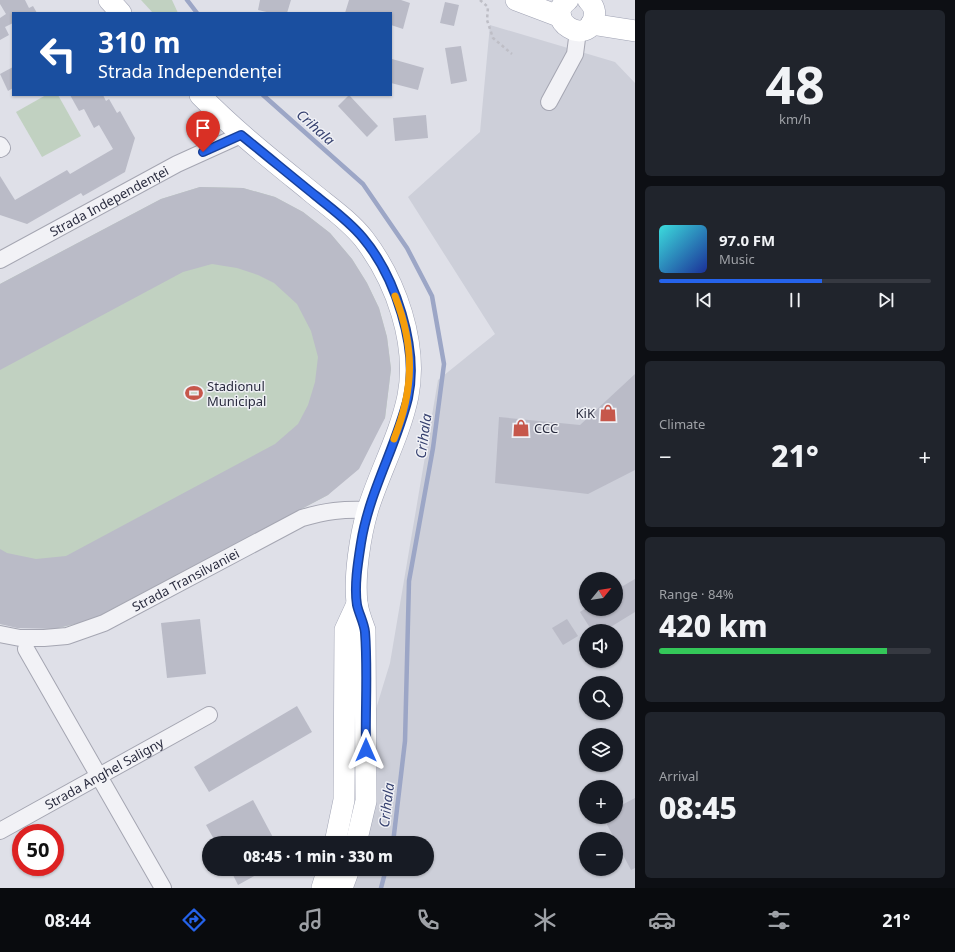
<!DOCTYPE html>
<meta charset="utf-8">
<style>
:root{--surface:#171b24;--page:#20242c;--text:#f1f3f6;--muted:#9ea1a6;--line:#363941;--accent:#2563eb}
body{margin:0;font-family:"Noto Sans",sans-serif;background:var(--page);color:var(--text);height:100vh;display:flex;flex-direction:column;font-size:15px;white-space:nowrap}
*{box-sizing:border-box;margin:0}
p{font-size:13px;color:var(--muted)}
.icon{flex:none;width:22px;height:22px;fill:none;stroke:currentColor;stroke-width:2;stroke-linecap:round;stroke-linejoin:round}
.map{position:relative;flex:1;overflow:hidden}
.panel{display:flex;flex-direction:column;gap:10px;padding:10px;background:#0d0f14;width:320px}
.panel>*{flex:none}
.banner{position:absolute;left:12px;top:12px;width:380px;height:84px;border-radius:0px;box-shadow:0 1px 3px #0004;background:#1a4fa0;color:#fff;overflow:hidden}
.needle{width:26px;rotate:60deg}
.fabs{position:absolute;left:579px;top:572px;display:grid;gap:8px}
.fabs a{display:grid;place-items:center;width:44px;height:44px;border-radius:50%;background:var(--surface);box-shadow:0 1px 3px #0004;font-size:20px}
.speed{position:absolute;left:12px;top:824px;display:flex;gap:8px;font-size:20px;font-weight:700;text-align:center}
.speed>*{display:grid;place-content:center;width:52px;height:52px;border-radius:50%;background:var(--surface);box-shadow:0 1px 3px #0004;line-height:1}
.speed .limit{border:6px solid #d22;background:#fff;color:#111}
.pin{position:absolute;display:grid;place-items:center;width:34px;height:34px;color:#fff;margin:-41px -17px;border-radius:50% 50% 50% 0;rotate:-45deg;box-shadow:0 0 4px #0007}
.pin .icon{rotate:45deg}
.me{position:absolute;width:44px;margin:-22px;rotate:0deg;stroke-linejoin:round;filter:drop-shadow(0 0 3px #0008)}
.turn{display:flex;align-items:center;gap:14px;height:84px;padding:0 20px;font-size:18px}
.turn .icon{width:52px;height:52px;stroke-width:2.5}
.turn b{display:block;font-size:28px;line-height:34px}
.big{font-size:30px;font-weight:800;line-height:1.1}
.panel .card{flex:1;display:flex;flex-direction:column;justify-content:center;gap:6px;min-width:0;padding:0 14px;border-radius:6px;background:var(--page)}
.panel .dial{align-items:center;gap:0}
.dial b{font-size:52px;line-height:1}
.song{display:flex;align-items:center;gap:12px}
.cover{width:48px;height:48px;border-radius:6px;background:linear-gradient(135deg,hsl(180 70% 55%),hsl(230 70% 35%))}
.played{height:4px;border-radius:2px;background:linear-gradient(90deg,var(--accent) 60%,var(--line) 60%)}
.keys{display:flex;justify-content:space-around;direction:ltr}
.heat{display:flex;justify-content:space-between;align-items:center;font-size:22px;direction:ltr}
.charge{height:6px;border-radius:3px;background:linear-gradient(90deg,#34c759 84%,var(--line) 0)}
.trip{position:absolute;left:202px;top:836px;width:232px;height:40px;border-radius:20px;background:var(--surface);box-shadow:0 1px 3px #0004;font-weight:800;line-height:40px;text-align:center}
.tab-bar{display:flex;height:64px;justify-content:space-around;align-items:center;background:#090b0e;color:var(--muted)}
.tab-bar .icon{width:28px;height:28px}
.tab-bar .current{color:var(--accent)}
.tab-bar b{font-size:18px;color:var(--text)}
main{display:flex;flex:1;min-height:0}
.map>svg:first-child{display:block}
.built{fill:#cdcfd9;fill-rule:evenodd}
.green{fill:#c1d1c1}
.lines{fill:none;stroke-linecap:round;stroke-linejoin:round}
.stream{stroke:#9ca6c6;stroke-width:4.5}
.building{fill:#babbc7}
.minor-casing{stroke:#a5a6b2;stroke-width:18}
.major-casing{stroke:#9fa2b3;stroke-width:22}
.path{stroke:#bebec6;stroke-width:2.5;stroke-dasharray:3 3;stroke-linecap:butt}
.minor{stroke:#f2f2f6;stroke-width:16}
.major{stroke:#fff;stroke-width:21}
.route-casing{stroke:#184099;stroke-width:10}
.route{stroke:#2563eb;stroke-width:7}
.slow{stroke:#f59e0b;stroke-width:7}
.labels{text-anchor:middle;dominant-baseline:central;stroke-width:3;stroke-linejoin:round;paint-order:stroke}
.street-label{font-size:13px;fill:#292b3e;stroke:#eff0f5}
.poi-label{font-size:13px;fill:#292b3e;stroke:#eff0f5;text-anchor:start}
.water-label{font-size:14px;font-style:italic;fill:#36416f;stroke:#eff0f5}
</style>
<main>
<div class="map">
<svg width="635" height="888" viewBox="0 0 635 888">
<rect width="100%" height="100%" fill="#dfe0e8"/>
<path class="built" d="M490 25 615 62 635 83V888H321L327 869H427V843H335L390 663 438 380 495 334 408 197 480 132ZM586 579H616V609H586ZM586 631H616V661H586ZM586 683H616V713H586ZM586 735H616V765H586ZM586 787H616V817H586ZM586 839H616V869H586Z"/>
<g class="green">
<path d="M141 0H172L178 13H153Z"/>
<path d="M46 95H58L81 136 42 157 16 112Z"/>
<path d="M200 187 243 188 275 197 303 212 330 233 352 259 367 283 379 308 387 337 391 369 385 418 328 495 91 620 54 629 0 624V284L161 199Z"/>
</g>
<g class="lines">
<g class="stream">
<path d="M187 0 197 13"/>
<path d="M263 95 363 184 407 248 432 296 444 364 433 448 409 581 405 741 393 843"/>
<path d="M381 888 386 869"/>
</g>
</g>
<g class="building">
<path d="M0 0H25L29 8 33 6 37 13H13V23L5 27 9 35 0 40V18L6 14 0 4Z"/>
<path d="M260 0H291L287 13H271L258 10Z"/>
<path d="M349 0H401L410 3 403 29 391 25V13H345Z"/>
<path d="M445 2 459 5 454 26 440 23Z"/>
<path d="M461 46 467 81 451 84 445 48Z"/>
<path d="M392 59 424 68 418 90 391 83Z"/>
<path d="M13 67V88L8 91 0 74Z"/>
<path d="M70 95H103L106 101 109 99 117 113 120 111 135 138 125 172 83 196 81 193 27 224 0 215V176L15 200 67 170 70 174 113 149 99 125 94 128 84 109 79 111Z"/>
<path d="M349 95 378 126 367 137 338 106Z"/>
<path d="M426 115 428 138 395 141 393 118Z"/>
<path d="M200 187 243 188 275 197 303 212 330 233 352 259 367 283 379 308 387 337 391 369 385 418 359 469 328 495 91 620 54 629 17 628 0 624V549L7 553 36 559 66 556 275 444 298 424 308 405 315 382 318 357 311 331 297 304 274 283 258 275 237 268 212 264 183 272 0 370V284L161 199Z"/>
<path d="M635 374V470L588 494 495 483 499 417 580 425Z"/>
<path d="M635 579V612L604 631H592L580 612 586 608 616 609V590Z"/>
<path d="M200 619 206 674 167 678 161 623Z"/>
<path d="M567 619 578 636 563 645 552 628Z"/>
<path d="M297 706 312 732 209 792 194 767Z"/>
<path d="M608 730 611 735H599Z"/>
<path d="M586 743V756L580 746Z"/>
<path d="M635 798V868L631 870 603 817H616V808Z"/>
<path d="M253 800 276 843H216L206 825Z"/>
<path d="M230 869H267L238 885Z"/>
</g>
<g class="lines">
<g class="minor-casing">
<g id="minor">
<path d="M549 102 575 54 578 31"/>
<path d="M0 145 2 148 0 149"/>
<path id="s1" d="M0 260 177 164 241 135"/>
<path id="s2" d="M0 634 20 638H44L67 636 104 623 302 518C326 511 342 509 368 510"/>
<path d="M26 649 163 888"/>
<path id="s3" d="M0 831 209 715"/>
</g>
</g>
<g class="major-casing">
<g id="major">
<path d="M109 0 121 13"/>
<path d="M516 0 561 17"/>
<path d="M568 0C541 20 589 48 594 17 596 10 593 5 588 0"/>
<path d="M591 24 635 31"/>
<path d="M200 95C234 130 272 160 310 191 328 206 349 220 364 239 396 281 418 343 408 396 400 435 380 471 368 509 360 536 354 576 357 603 358 612 362 622 365 630L366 801 356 843"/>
<path d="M335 843 344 800 345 630 357 604"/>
<path d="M322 888 328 869"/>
<path d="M342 888 349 869"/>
</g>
</g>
<path class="path" d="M480 0 488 7 487 20 493 38 512 54"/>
<use href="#minor" class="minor"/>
<use href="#major" class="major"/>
</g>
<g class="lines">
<g class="route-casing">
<path id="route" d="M203 152 241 135C266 155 291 176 316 196 332 209 350 222 363 238 395 276 419 348 408 398 396 447 369 492 361 543 358 562 354 586 357 605 359 614 364 623 365 632 368 671 365 711 366 750"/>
</g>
<use href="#route" class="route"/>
<path class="slow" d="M394 439C414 389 415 347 395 296"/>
</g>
<defs>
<g id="stadium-bare" transform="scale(1.38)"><path d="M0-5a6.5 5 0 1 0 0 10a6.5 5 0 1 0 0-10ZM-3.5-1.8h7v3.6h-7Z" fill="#c6574b" stroke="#eff0f5" stroke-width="2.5" paint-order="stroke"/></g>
<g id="shop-bare" transform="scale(1.38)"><path d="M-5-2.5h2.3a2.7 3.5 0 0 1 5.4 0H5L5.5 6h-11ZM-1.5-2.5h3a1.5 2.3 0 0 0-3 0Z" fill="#c6574b" stroke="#eff0f5" stroke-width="2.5" paint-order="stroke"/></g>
</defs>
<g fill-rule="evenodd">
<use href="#stadium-bare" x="194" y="393"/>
<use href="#shop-bare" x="608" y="413"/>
<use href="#shop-bare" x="521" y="428"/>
</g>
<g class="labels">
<g class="street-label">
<text stroke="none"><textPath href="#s1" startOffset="124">Strada Independenței</textPath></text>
<text stroke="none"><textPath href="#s2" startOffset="199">Strada Transilvaniei</textPath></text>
<text stroke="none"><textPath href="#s3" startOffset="119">Strada Anghel Saligny</textPath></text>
</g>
<g class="poi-label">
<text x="207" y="386">Stadionul<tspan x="207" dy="15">Municipal</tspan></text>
<text x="595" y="413" text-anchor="end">KiK</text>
<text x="534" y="428">CCC</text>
</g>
<g class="water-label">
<text transform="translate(316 127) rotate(42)">Crihala</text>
<text transform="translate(423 436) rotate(-82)">Crihala</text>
<text transform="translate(386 805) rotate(-83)">Crihala</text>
</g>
</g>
</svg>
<div class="fabs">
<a><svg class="needle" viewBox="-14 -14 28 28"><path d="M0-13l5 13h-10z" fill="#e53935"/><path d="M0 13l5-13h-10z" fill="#9ea1a6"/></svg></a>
<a><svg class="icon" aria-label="sound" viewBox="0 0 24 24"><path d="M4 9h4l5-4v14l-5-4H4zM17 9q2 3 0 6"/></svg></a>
<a><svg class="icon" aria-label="search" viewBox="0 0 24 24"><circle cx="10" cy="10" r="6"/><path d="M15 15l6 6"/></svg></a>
<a><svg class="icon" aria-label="layers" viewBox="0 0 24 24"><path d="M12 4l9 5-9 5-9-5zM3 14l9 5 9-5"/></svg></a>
<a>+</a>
<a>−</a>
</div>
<div class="speed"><div class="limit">50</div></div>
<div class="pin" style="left:203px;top:152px;background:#d93025"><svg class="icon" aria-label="arrive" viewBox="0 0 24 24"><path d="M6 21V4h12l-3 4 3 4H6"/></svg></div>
<svg class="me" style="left:366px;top:750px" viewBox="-20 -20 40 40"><path d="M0-17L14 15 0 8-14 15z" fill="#2563eb" stroke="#fff" stroke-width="4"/></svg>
<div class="trip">08:45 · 1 min · 330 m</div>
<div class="banner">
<div class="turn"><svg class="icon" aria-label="left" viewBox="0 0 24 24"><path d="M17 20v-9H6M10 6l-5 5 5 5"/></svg><div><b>310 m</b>Strada Independenței</div></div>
</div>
</div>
<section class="panel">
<div class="card dial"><b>48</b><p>km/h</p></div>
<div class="card">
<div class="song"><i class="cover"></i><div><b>97.0 FM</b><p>Music</p></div></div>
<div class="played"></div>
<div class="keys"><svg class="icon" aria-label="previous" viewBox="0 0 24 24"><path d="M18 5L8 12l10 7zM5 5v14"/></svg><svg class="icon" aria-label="pause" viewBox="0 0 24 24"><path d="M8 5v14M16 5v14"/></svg><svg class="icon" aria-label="next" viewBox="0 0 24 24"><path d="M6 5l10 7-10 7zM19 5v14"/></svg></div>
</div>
<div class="card"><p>Climate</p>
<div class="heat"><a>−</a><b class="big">21°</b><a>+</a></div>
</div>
<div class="card"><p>Range · 84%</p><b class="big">420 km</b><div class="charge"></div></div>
<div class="card"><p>Arrival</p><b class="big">08:45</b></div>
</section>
</main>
<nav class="tab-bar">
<b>08:44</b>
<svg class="icon current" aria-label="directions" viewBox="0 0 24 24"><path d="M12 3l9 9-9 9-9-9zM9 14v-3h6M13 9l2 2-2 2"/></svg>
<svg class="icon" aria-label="music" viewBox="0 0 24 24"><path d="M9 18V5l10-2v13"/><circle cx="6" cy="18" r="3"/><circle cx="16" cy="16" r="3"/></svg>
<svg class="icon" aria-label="phone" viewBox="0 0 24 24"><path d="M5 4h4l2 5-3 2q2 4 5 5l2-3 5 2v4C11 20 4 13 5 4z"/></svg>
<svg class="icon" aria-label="climate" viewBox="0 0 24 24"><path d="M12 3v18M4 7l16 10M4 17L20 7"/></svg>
<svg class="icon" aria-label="car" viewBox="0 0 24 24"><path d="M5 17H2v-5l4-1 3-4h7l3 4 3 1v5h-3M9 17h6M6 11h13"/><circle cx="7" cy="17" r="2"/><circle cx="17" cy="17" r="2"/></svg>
<svg class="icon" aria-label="filters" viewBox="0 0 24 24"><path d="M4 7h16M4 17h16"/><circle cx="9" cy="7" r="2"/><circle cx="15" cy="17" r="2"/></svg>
<b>21°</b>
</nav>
